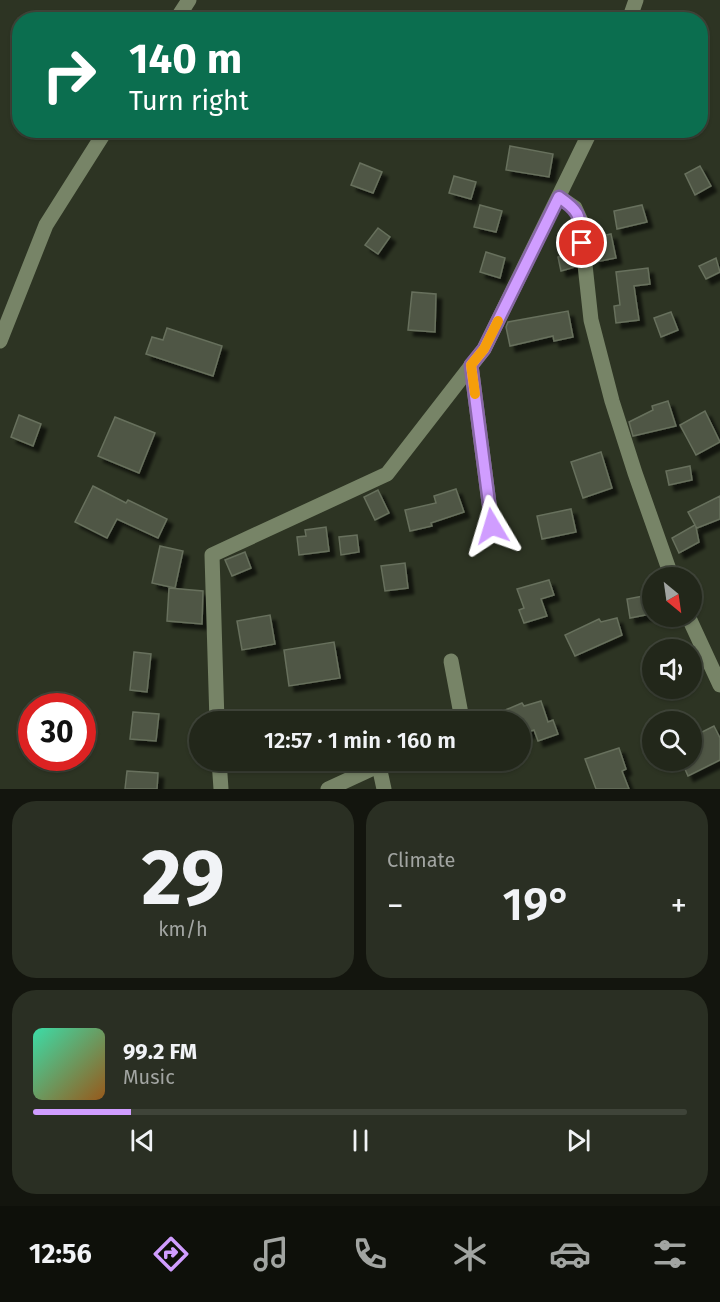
<!DOCTYPE html>
<meta charset="utf-8">
<style>
:root{--surface:#22271a;--page:#2a2f23;--text:#f1f3f6;--muted:#a2a5a2;--line:#3f4439;--accent:#d09dff}
body{margin:0;font-family:"Fira Sans",sans-serif;background:var(--page);color:var(--text);height:100vh;display:flex;flex-direction:column;font-size:22px;white-space:nowrap}
*{box-sizing:border-box;margin:0}
p{font-size:20px;color:var(--muted)}
.icon{flex:none;width:33px;height:33px;fill:none;stroke:currentColor;stroke-width:2;stroke-linecap:round;stroke-linejoin:round}
.map{position:relative;height:789px;overflow:hidden}
.drawer{display:flex;flex-direction:column;gap:12px;padding:12px;background:#13150e;flex:1}
.drawer>*{flex:none}
.guide{position:absolute;left:12px;top:12px;width:696px;height:126px;border-radius:24px;box-shadow:0 2px 4px #0004,0 0 0 2px var(--line);background:#0b6e4f;color:#fff;overflow:hidden}
.needle{width:39px;rotate:151deg}
.fabs{position:absolute;left:642px;top:567px;display:grid;gap:12px}
.fabs a{display:grid;place-items:center;width:60px;height:60px;border-radius:50%;background:var(--surface);box-shadow:0 2px 4px #0004,0 0 0 2px var(--line);font-size:30px}
.speed{position:absolute;left:18px;top:693px;display:flex;gap:12px;font-size:30px;font-weight:700;text-align:center}
.speed>*{display:grid;place-content:center;width:78px;height:78px;border-radius:50%;background:var(--surface);box-shadow:0 2px 4px #0004,0 0 0 2px var(--line);line-height:1}
.speed .limit{border:9px solid #d22;background:#fff;color:#111}
.pin{position:absolute;display:grid;place-items:center;width:51px;height:51px;color:#fff;margin:-26px;border:3px solid #fff;border-radius:50%;box-shadow:0 2px 6px #0007}
.me{position:absolute;width:66px;margin:-33px;rotate:353deg;stroke-linejoin:round;filter:drop-shadow(0 0 4px #0008)}
.turn{display:flex;align-items:center;gap:21px;height:126px;padding:0 18px;font-size:27px}
.turn .icon{width:78px;height:78px;stroke-width:2.5}
.turn b{display:block;font-size:42px;line-height:51px}
.big{font-size:45px;font-weight:600;line-height:1.1}
.drawer .widget{flex:1;display:flex;flex-direction:column;justify-content:center;gap:9px;min-width:0;padding:0 21px;border-radius:24px;background:var(--page)}
.drawer .dial{align-items:center;gap:0}
.dial b{font-size:78px;line-height:1}
.song{display:flex;align-items:center;gap:18px}
.cover{width:72px;height:72px;border-radius:9px;background:linear-gradient(135deg,hsl(160 70% 55%),hsl(30 70% 35%))}
.played{height:6px;border-radius:3px;background:linear-gradient(90deg,var(--accent) 15%,var(--line) 15%)}
.keys{display:flex;justify-content:space-around;direction:ltr}
.heat{display:flex;justify-content:space-between;align-items:center;font-size:33px;direction:ltr}
.drawer .tiles{flex:1;display:grid;gap:12px;grid-template-columns:1fr 1fr}
.widget:last-child{grid-column:span 2}
.trip{position:absolute;left:189px;top:711px;width:342px;height:60px;border-radius:30px;background:var(--surface);box-shadow:0 2px 4px #0004,0 0 0 2px var(--line);font-weight:600;line-height:60px;text-align:center}
.menu{display:flex;height:96px;justify-content:space-around;align-items:center;background:#0e100a;color:var(--muted)}
.menu .icon{width:42px;height:42px}
.menu .on{color:var(--accent)}
.menu b{font-size:27px;color:var(--text)}
.map>svg:first-child{display:block}
.building{fill:#4f5744;stroke:#67705d;stroke-width:1.5;filter:url(#shadow)}
.lines{fill:none;stroke-linecap:round;stroke-linejoin:round}
.minor{stroke:#778467;stroke-width:15}
.route-casing{stroke:#8766a6;stroke-width:15}
.route{stroke:#d09dff;stroke-width:10}
.slow{stroke:#f59e0b;stroke-width:10}
</style>
<div class="map">
<svg width="720" height="789" viewBox="0 0 720 789">
<defs>
<filter id="shadow"><feDropShadow dx="5.5" dy="5.5" stdDeviation="1.5" flood-color="#0009"/></filter>
</defs>
<rect width="100%" height="100%" fill="#2d3423"/>
<g class="building">
<path d="M510 146 553 154 549 177 506 170Z"/>
<path d="M360 163 382 172 373 193 351 185Z"/>
<path d="M700 166 711 186 695 195 685 174Z"/>
<path d="M454 176 476 182 471 199 449 193Z"/>
<path d="M480 205 502 211 496 232 474 227Z"/>
<path d="M642 205 647 222 617 229 614 211Z"/>
<path d="M378 228 390 237 378 254 365 245Z"/>
<path d="M611 234 616 258 595 262 592 238Z"/>
<path d="M486 252 505 258 500 278 480 272Z"/>
<path d="M574 253 575 267 561 271 558 257Z"/>
<path d="M716 258 720 272 706 279 699 266Z"/>
<path d="M648 268 650 284 634 286 639 320 616 323 614 306 620 305 616 272Z"/>
<path d="M412 292 436 294 435 332 408 330Z"/>
<path d="M568 311 573 337 554 341 553 336 510 346 506 327 508 322Z"/>
<path d="M671 312 678 330 661 337 654 318Z"/>
<path d="M167 328 222 346 213 376 146 354 152 337 163 340Z"/>
<path d="M668 401 676 426 633 436 629 422 653 410 652 406Z"/>
<path d="M705 411 720 442 696 455 680 425Z"/>
<path d="M19 415 41 424 33 446 11 437Z"/>
<path d="M115 417 155 433 139 473 98 456Z"/>
<path d="M601 452 612 488 583 498 571 462Z"/>
<path d="M690 466 692 480 669 485 666 471Z"/>
<path d="M93 486 126 503 128 500 167 519 158 538 117 519 107 538 75 522Z"/>
<path d="M456 489 464 512 431 523 432 526 410 531 405 510 436 503 434 496Z"/>
<path d="M378 490 389 513 375 520 364 497Z"/>
<path d="M720 496V519L697 528 696 527 699 542 679 553 672 538 695 525 688 512Z"/>
<path d="M571 509 576 532 542 539 537 516Z"/>
<path d="M326 527 329 551 299 555 297 537 306 536 305 530Z"/>
<path d="M357 535 359 552 341 555 339 537Z"/>
<path d="M160 546 183 551 175 588 152 583Z"/>
<path d="M245 552 251 568 232 576 225 560Z"/>
<path d="M405 563 408 588 385 591 381 566Z"/>
<path d="M549 580 554 595 541 599 547 616 524 623 519 610 524 608 517 589Z"/>
<path d="M169 588 203 591 202 624 167 621Z"/>
<path d="M649 595 651 614 630 618 627 599Z"/>
<path d="M270 615 275 644 242 650 237 621Z"/>
<path d="M617 618 622 635 575 656 565 635 599 619 601 622Z"/>
<path d="M334 642 340 678 289 686 284 650Z"/>
<path d="M134 652 151 654 147 692 130 690Z"/>
<path d="M541 701 548 722 553 720 558 734 538 741 534 730 520 735V722H477L522 703 524 706Z"/>
<path d="M133 712 159 714 156 741 130 739Z"/>
<path d="M714 726 720 738V760L688 776 681 760H692V737Z"/>
<path d="M619 748 626 769 622 771 629 789H596L585 759Z"/>
<path d="M127 771 158 773 157 789H125Z"/>
</g>
<g class="lines">
<g class="minor">
<path d="M176 20 189 0"/>
<path d="M629 20 636 0"/>
<path d="M559 197 575 208 580 219 591 320 612 401 635 473 672 578"/>
<path d="M0 341 46 225 106 130"/>
<path d="M471 365 492 526"/>
<path d="M688 616 720 685"/>
<path d="M451 661 461 714 459 722"/>
<path d="M217 722 212 555 387 474 484 349 591 130"/>
<path d="M219 760 221 789"/>
<path d="M379 766 384 789"/>
<path d="M328 789 391 760"/>
</g>
</g>
<g class="lines">
<g class="route-casing">
<path id="route" d="M492 526 471 365 484 349 559 197C582 213 579 216 582 243"/>
</g>
<use href="#route" class="route"/>
<path class="slow" d="M475 394 471 365 484 349 498 321"/>
</g>
</svg>
<div class="fabs">
<a><svg class="needle" viewBox="-14 -14 28 28"><path d="M0-13l5 13h-10z" fill="#e53935"/><path d="M0 13l5-13h-10z" fill="#a2a5a2"/></svg></a>
<a><svg class="icon" aria-label="sound" viewBox="0 0 24 24"><path d="M4 9h4l5-4v14l-5-4H4zM17 9q2 3 0 6"/></svg></a>
<a><svg class="icon" aria-label="search" viewBox="0 0 24 24"><circle cx="10" cy="10" r="6"/><path d="M15 15l6 6"/></svg></a>
</div>
<div class="speed"><div class="limit">30</div></div>
<div class="pin" style="left:582px;top:243px;background:#d93025"><svg class="icon" aria-label="arrive" viewBox="0 0 24 24"><path d="M6 21V4h12l-3 4 3 4H6"/></svg></div>
<svg class="me" style="left:492px;top:526px" viewBox="-20 -20 40 40"><path d="M0-17L14 15 0 8-14 15z" fill="#d09dff" stroke="#fff" stroke-width="4"/></svg>
<div class="trip">12:57 · 1 min · 160 m</div>
<div class="guide">
<div class="turn"><svg class="icon" aria-label="right" viewBox="0 0 24 24"><path d="M7 20v-9h11M14 6l5 5-5 5"/></svg><div><b>140 m</b>Turn right</div></div>
</div>
</div>
<section class="drawer">
<div class="tiles">
<div class="widget dial"><b>29</b><p>km/h</p></div>
<div class="widget"><p>Climate</p>
<div class="heat"><a>−</a><b class="big">19°</b><a>+</a></div>
</div>
<div class="widget">
<div class="song"><i class="cover"></i><div><b>99.2 FM</b><p>Music</p></div></div>
<div class="played"></div>
<div class="keys"><svg class="icon" aria-label="previous" viewBox="0 0 24 24"><path d="M18 5L8 12l10 7zM5 5v14"/></svg><svg class="icon" aria-label="pause" viewBox="0 0 24 24"><path d="M8 5v14M16 5v14"/></svg><svg class="icon" aria-label="next" viewBox="0 0 24 24"><path d="M6 5l10 7-10 7zM19 5v14"/></svg></div>
</div>
</div>
</section>
<nav class="menu">
<b>12:56</b>
<svg class="icon on" aria-label="directions" viewBox="0 0 24 24"><path d="M12 3l9 9-9 9-9-9zM9 14v-3h6M13 9l2 2-2 2"/></svg>
<svg class="icon" aria-label="music" viewBox="0 0 24 24"><path d="M9 18V5l10-2v13"/><circle cx="6" cy="18" r="3"/><circle cx="16" cy="16" r="3"/></svg>
<svg class="icon" aria-label="phone" viewBox="0 0 24 24"><path d="M5 4h4l2 5-3 2q2 4 5 5l2-3 5 2v4C11 20 4 13 5 4z"/></svg>
<svg class="icon" aria-label="climate" viewBox="0 0 24 24"><path d="M12 3v18M4 7l16 10M4 17L20 7"/></svg>
<svg class="icon" aria-label="car" viewBox="0 0 24 24"><path d="M5 17H2v-5l4-1 3-4h7l3 4 3 1v5h-3M9 17h6M6 11h13"/><circle cx="7" cy="17" r="2"/><circle cx="17" cy="17" r="2"/></svg>
<svg class="icon" aria-label="filters" viewBox="0 0 24 24"><path d="M4 7h16M4 17h16"/><circle cx="9" cy="7" r="2"/><circle cx="15" cy="17" r="2"/></svg>
</nav>
